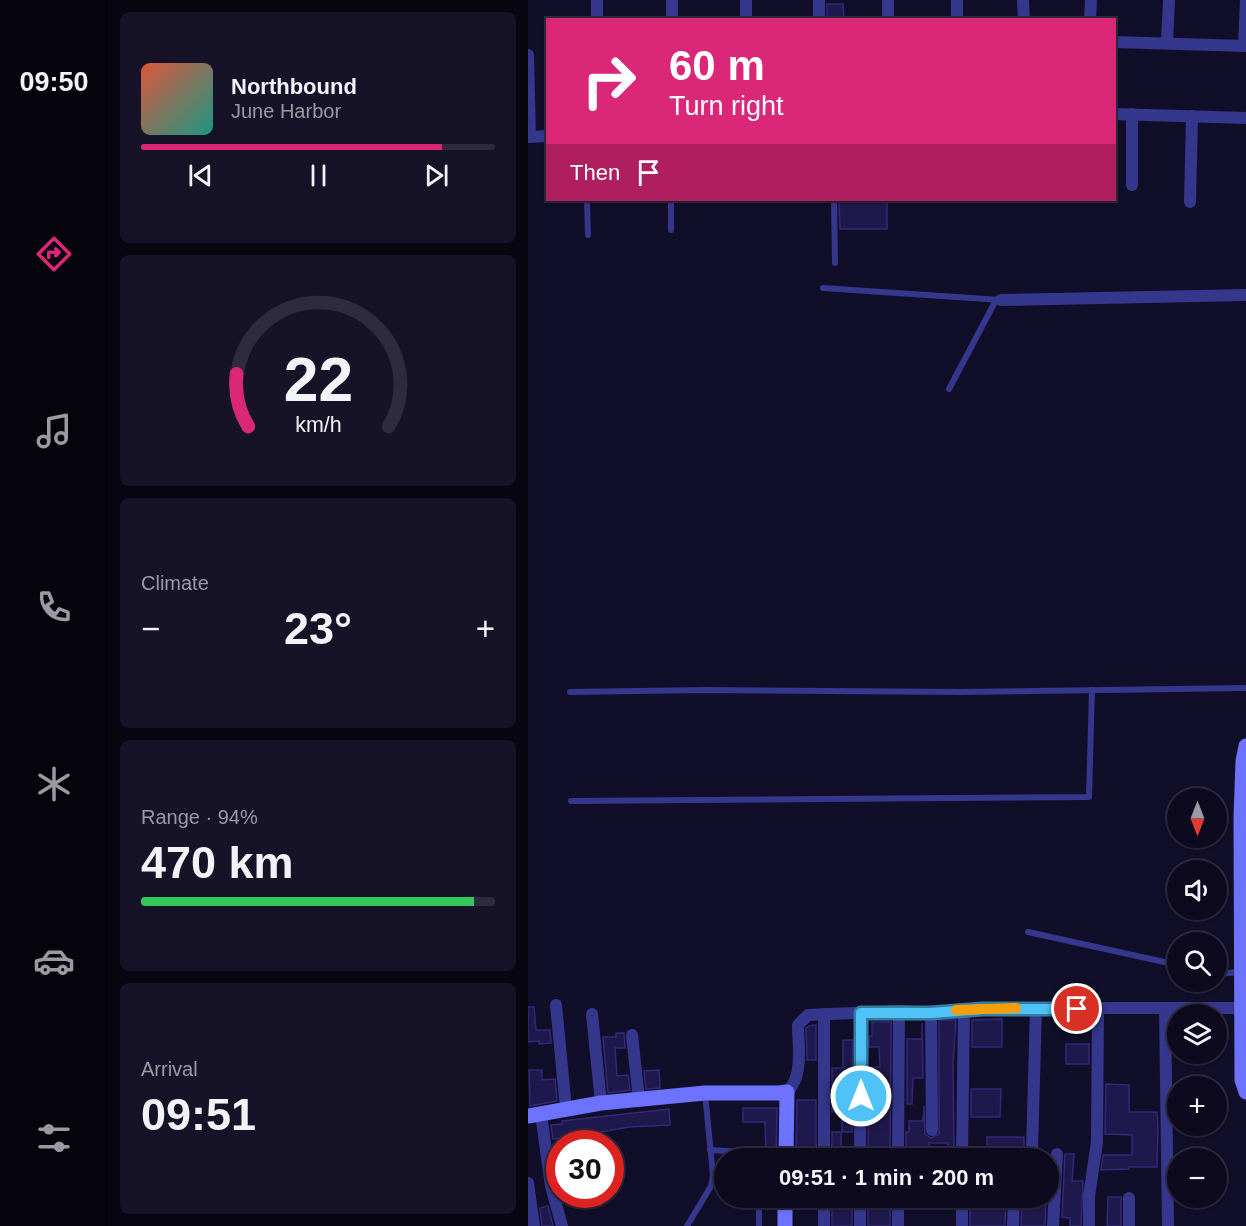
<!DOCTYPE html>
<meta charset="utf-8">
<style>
:root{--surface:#0d0a1f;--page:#161328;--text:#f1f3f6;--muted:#9a9aa4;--line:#2d2b3d;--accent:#db2777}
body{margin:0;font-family:Helvetica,sans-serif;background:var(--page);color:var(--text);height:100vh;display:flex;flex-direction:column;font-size:22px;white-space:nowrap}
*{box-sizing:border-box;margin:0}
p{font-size:20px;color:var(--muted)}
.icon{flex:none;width:33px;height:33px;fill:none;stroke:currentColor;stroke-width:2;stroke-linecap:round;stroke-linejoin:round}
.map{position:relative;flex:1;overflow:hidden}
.details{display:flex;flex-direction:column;gap:12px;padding:12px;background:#070611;width:420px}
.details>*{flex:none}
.hud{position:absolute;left:18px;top:18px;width:570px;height:183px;border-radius:0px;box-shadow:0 2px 4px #0004,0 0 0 2px var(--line);background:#db2777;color:#fff;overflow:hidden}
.needle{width:39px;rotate:180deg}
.fabs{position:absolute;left:639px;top:788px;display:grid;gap:12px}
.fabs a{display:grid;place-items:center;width:60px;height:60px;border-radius:50%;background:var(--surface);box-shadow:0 2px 4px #0004,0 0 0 2px var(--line);font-size:30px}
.speed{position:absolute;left:18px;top:1130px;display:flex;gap:12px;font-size:30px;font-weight:700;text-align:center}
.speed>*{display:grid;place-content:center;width:78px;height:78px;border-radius:50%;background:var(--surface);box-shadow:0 2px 4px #0004,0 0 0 2px var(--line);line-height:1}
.speed .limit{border:9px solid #d22;background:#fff;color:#111}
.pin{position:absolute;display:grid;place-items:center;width:51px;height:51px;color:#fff;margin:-26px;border:3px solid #fff;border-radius:50%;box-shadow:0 2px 6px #0007}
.me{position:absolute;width:66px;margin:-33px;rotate:0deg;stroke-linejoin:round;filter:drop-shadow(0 0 4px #0008)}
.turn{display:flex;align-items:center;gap:21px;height:126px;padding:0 24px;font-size:27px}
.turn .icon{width:78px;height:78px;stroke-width:2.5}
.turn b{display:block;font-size:42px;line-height:51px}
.then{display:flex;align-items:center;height:57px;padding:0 24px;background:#0003;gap:12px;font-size:22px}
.big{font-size:45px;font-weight:600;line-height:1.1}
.details .widget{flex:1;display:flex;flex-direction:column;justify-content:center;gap:9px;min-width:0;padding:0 21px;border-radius:9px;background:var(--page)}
.details .dial{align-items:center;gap:0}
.dial svg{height:156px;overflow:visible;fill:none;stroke:var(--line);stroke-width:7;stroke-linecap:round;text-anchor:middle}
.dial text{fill:var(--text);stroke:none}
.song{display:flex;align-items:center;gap:18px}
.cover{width:72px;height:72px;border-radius:9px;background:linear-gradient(135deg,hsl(10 70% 55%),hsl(170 70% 35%))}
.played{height:6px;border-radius:3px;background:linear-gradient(90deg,var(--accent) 85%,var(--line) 85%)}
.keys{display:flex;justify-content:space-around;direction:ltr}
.heat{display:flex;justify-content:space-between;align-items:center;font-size:33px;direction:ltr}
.charge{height:9px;border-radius:4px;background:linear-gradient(90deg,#34c759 94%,var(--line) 0)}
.trip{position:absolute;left:186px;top:1148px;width:345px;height:60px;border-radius:30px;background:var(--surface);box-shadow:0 2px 4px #0004,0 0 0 2px var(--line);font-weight:600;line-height:60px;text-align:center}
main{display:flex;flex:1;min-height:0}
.tabs{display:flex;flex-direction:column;width:108px;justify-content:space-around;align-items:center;background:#05040c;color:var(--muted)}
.tabs .icon{width:42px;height:42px}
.tabs .current{color:var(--accent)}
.tabs b{font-size:27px;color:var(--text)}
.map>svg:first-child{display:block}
.building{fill:#1f184c;stroke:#33287a;stroke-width:1.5}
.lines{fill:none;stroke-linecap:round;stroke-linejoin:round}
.lane{stroke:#35378c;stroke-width:6}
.street{stroke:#35378c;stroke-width:12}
.secondary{stroke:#6d72ff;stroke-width:15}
.route-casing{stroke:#337fa1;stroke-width:15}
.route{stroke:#4fc3f7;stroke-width:10}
.slow{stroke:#f59e0b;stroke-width:10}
</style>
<main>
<nav class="tabs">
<b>09:50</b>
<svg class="icon current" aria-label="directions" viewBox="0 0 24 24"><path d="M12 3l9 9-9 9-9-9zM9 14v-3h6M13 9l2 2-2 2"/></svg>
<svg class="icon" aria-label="music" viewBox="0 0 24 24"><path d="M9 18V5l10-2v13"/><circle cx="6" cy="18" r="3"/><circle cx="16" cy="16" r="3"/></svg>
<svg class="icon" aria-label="phone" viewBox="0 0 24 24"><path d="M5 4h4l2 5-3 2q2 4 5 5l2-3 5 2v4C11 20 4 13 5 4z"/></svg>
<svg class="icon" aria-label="climate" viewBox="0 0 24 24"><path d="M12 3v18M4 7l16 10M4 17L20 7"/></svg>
<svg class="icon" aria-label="car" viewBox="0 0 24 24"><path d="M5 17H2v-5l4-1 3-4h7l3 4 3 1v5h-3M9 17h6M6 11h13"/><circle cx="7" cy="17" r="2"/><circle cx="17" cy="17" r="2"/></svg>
<svg class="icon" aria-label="filters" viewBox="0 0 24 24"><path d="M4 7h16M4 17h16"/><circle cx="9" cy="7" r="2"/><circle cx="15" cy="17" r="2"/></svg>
</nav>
<section class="details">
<div class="widget">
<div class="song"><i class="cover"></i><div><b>Northbound</b><p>June Harbor</p></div></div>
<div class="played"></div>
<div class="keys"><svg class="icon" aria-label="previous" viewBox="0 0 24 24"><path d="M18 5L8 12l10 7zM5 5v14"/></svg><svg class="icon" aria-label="pause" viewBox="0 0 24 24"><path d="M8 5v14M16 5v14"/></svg><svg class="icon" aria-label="next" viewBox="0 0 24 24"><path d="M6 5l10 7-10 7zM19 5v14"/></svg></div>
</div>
<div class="widget dial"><svg viewBox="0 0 100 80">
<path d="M14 69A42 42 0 1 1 86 69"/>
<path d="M14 69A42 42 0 0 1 8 42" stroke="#db2777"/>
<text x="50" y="56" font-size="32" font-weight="700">22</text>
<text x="50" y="72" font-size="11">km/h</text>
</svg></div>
<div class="widget"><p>Climate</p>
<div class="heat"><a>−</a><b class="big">23°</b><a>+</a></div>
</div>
<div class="widget"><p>Range · 94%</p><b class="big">470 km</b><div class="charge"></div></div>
<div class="widget"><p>Arrival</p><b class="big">09:51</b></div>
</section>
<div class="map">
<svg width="718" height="1226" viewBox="0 0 718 1226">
<rect width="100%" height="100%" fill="#110e29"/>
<g class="building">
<path d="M299 4H315L316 20H299Z"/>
<path d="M311 200H359V229H312Z"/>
<path d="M0 1007H6L8 1030H22L23 1043 11 1044V1041L0 1042Z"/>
<path d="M474 1019V1047H444V1020Z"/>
<path d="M411 1020H428L425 1063 426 1158H419L420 1143H401L402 1158H393V1152H378V1132H381V1121H395L396 1106 397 1134 403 1138 411 1134Z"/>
<path d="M344 1022H363L362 1158H340L341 1067H352L351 1047H341V1036H344Z"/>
<path d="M394 1023 395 1078H385L384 1104H379V1039H394Z"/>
<path d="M288 1025V1060H279L278 1028 281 1026Z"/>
<path d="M88 1033H96L97 1048H87L89 1076 100 1075 102 1090 80 1093 75 1037H88Z"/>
<path d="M315 1040H325L324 1082 314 1081V1111H324V1132H314V1112H304V1068H315Z"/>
<rect x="538" y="1044" width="23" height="20"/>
<path d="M1 1070H14V1080L27 1079 29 1101 2 1106Z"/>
<path d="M131 1070 132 1088 118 1089 116 1071Z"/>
<path d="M578 1084 601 1085V1112H629L630 1128 629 1167H601V1169L573 1170 575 1155H604V1135L577 1134Z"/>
<path d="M443 1089H473L472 1117H443Z"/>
<path d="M269 1100H288V1158H268Z"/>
<path d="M215 1108H249L248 1158H238L237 1122H215Z"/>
<path d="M141 1109 142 1125 101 1127 61 1134 34 1136 35 1138 25 1139 23 1125 34 1124V1121Z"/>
<rect x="304" y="1132" width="9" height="26"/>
<path d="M459 1137H496V1147L485 1150 480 1158H462L463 1150H459Z"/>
<path d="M537 1154H546L544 1181H555L553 1226H542V1218L534 1217Z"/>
<rect x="304" y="1197" width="20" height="29"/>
<rect x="340" y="1197" width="22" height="29"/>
<path d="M442 1197H478L477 1226H442Z"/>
<path d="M494 1197H518L517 1226H493Z"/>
<path d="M580 1197H593V1226H579Z"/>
<path d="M20 1206 25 1226H14L12 1208Z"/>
</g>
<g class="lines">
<g class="lane">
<path d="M59 200 60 235"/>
<path d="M143 200V230"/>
<path d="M306 200 307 263"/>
<path d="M295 288 473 300"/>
<path d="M421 389 468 300"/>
<path d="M42 692 177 690 434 692 718 688"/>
<path d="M43 801 561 797 564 690"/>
<path d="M500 932 650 965"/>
<path d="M688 974 712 972"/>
<path d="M182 1150 216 1152 226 1158"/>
<path d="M159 1226 183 1186 185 1175 177 1093"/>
<path d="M231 1226V1197"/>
</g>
<g class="street">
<path d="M69 0V20"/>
<path d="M291 0V20"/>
<path d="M360 0V20"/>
<path d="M429 0V20"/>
<path d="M495 0 496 20"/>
<path d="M144 20V0"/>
<path d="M218 20V0"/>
<path d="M562 20 563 0"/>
<path d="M586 42 718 46"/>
<path d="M639 42 641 0"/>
<path d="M716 46 718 0"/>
<path d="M0 55 2 137"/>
<path d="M586 114 718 118"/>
<path d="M0 137 20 136"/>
<path d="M604 185V114"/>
<path d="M662 202 664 116"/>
<path d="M473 300 718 295"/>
<path d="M28 1005 38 1109"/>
<path d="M637 1008 640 1226"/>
<path d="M403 1013 404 1130"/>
<path d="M64 1014 73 1103"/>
<path d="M104 1035 111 1100"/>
<path d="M259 1092C276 1076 270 1046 270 1025L280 1015 371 1011 403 1013 436 1009 508 1008H714"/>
<path d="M13 1114 23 1186 34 1226"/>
<path d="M296 1158V1014"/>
<path d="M332 1158 333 1013"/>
<path d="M370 1158 371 1011"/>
<path d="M434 1158 436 1009"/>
<path d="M488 1158 490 1156 500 1155 504 1150 508 1008"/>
<path d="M0 1183 6 1226"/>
<path d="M601 1198V1226"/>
<path d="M296 1226V1197"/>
<path d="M332 1226V1197"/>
<path d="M370 1226V1197"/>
<path d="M434 1226V1197"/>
<path d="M485 1226 486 1197"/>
<path d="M525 1226 529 1154"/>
<path d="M561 1226V1196L569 1142 570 1009"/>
</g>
<g class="secondary">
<path d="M718 746 715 761 713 817 714 1080 718 1092"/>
<path d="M0 1116 73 1103 177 1093H250L259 1092 258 1158"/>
<path d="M257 1197V1226"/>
</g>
</g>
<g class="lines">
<g class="route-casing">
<path id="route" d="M333 1096V1013H403L454 1009H549"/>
</g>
<use href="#route" class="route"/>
<path class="slow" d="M428 1010 488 1008"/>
</g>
</svg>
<div class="fabs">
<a><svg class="needle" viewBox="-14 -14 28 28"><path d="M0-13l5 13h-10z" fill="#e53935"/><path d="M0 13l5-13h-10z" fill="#9a9aa4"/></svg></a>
<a><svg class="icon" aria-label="sound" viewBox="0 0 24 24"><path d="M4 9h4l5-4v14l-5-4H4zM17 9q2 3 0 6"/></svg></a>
<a><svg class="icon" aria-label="search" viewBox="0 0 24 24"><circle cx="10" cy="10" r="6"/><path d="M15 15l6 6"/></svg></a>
<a><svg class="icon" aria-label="layers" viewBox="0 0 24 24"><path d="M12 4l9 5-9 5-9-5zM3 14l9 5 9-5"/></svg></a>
<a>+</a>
<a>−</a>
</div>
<div class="speed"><div class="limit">30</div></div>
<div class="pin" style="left:549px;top:1009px;background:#d93025"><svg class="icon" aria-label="arrive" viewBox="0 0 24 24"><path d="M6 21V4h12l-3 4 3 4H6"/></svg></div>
<svg class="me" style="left:333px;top:1096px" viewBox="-20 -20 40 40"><circle r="17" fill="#4fc3f7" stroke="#fff" stroke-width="3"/><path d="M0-11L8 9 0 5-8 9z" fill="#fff"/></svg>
<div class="trip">09:51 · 1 min · 200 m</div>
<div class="hud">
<div class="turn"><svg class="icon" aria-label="right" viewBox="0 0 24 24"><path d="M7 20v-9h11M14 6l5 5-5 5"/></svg><div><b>60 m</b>Turn right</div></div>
<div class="then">Then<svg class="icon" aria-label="arrive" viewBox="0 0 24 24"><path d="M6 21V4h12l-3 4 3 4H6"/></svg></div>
</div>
</div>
</main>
